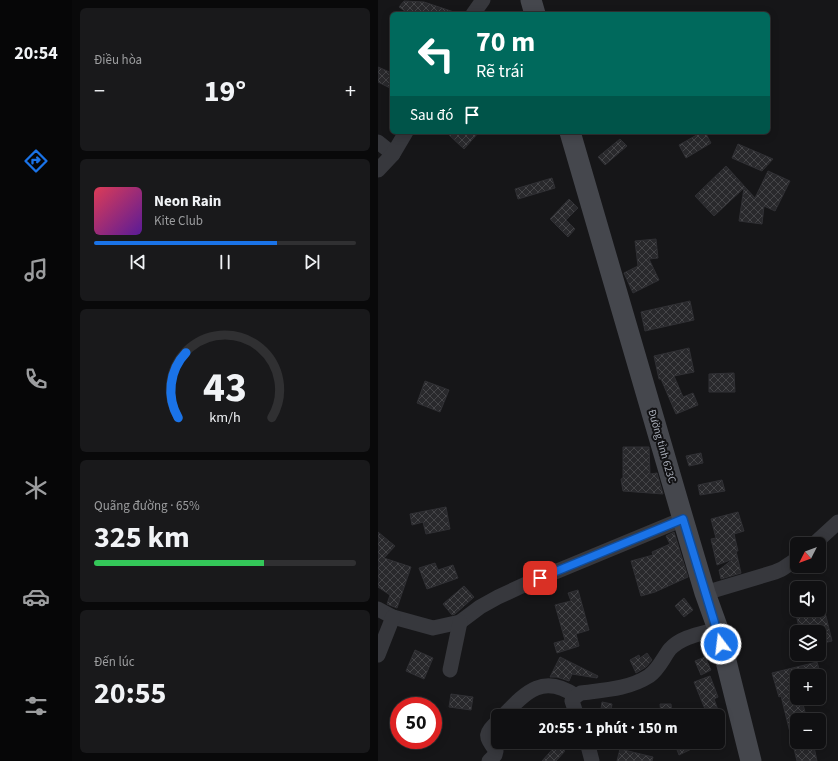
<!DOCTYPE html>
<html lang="vi">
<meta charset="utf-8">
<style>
:root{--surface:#101012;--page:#19191b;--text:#f1f3f6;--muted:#9c9d9f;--line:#303032;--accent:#1a73e8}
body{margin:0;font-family:"Source Sans 3",sans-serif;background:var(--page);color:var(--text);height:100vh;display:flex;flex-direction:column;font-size:15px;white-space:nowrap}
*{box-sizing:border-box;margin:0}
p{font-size:13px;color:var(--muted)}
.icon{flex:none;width:22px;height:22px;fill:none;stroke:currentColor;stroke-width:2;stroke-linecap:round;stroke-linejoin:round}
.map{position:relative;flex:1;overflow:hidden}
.panel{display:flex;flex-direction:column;gap:8px;padding:8px;background:#09090a;width:306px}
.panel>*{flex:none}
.banner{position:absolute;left:12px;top:12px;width:380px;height:122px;border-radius:6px;box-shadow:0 2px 10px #0003,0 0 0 1px var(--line);background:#00695c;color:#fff;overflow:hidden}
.needle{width:26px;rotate:228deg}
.buttons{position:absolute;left:412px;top:537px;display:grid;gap:8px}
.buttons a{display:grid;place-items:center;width:36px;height:36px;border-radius:6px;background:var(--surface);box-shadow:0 2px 10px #0003,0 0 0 1px var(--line);font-size:20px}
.speed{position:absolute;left:12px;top:697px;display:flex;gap:8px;font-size:20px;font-weight:700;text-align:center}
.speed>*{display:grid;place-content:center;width:52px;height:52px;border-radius:50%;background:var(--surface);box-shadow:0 2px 10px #0003,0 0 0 1px var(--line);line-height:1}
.speed .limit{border:6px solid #d22;background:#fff;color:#111}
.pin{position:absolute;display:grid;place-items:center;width:34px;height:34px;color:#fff;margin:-17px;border-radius:8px;box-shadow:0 2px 6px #0006}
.me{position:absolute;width:44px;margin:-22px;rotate:345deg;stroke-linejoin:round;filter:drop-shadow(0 0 3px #0008)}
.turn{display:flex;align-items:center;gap:14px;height:84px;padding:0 20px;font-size:18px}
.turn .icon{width:52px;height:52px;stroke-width:2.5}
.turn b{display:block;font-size:28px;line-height:34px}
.then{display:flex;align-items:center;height:38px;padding:0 20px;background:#0003;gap:8px;font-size:15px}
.big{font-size:30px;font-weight:700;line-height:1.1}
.panel .widget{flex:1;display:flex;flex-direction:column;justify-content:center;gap:6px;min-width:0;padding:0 14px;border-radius:6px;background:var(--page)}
.panel .dial{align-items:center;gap:0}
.dial svg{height:104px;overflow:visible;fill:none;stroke:var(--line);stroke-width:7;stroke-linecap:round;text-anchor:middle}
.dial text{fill:var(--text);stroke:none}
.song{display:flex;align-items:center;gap:12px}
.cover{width:48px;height:48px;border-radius:6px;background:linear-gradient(135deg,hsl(350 70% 55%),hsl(270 70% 35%))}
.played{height:4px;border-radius:2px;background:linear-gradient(90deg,var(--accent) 70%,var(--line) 70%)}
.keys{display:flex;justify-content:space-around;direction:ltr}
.heat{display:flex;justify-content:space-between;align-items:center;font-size:22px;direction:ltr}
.charge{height:6px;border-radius:3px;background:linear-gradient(90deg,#34c759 65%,var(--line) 0)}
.trip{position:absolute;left:113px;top:709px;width:234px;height:40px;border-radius:6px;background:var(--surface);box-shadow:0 2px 10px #0003,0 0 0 1px var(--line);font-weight:700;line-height:40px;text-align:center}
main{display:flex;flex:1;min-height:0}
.tab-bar{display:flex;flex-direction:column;width:72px;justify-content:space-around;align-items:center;background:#060607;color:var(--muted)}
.tab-bar .icon{width:28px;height:28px}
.tab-bar .on{color:var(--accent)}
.tab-bar b{font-size:18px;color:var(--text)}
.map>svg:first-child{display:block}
.building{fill:url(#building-cross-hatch);stroke:#303034}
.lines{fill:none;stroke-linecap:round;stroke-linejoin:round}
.minor{stroke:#37383d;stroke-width:15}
.secondary{stroke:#45474d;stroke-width:21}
.route-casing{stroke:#114b97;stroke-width:10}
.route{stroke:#1a73e8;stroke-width:7}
.labels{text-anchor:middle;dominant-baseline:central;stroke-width:4;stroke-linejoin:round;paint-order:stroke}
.street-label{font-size:11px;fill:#a8adb8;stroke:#111113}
</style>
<main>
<nav class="tab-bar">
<b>20:54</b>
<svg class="icon on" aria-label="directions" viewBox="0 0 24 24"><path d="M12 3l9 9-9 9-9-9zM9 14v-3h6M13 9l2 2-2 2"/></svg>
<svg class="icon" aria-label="music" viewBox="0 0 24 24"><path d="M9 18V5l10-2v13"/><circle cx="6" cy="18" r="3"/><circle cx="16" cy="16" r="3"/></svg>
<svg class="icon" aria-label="phone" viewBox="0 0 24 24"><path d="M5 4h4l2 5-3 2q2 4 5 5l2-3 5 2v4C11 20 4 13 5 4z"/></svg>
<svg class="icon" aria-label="climate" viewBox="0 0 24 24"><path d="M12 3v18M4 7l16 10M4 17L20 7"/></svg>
<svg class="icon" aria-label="car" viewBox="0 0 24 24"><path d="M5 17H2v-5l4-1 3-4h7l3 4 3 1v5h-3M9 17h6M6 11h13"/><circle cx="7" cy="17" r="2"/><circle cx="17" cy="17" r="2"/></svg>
<svg class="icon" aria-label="filters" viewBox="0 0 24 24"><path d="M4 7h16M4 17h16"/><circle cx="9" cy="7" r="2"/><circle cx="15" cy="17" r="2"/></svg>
</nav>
<section class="panel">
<div class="widget"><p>Điều hòa</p>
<div class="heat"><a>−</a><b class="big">19°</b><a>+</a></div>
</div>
<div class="widget">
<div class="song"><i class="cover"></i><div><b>Neon Rain</b><p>Kite Club</p></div></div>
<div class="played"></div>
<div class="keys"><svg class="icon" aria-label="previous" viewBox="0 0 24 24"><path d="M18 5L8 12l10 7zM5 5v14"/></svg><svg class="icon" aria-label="pause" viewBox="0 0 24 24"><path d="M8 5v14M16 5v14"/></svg><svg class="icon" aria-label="next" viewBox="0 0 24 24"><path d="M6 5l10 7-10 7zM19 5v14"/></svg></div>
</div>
<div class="widget dial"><svg viewBox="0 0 100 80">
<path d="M14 69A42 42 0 1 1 86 69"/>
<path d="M14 69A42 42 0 0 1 20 19" stroke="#1a73e8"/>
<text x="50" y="56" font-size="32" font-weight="700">43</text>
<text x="50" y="72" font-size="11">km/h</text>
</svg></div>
<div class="widget"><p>Quãng đường · 65%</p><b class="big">325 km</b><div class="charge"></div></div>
<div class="widget"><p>Đến lúc</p><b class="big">20:55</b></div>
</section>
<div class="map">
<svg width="460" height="761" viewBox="0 0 460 761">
<defs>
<pattern id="building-cross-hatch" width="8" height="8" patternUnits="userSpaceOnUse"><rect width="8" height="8" fill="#29292c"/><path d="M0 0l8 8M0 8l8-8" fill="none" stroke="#454548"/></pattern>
</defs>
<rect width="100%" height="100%" fill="#161618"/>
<g class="building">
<path d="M26 1 46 2 76 12V14H31L21 7Z"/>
<path d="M0 67 14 73V89L0 82Z"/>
<path d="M68 132H101L86 149Z"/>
<path d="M324 132H327L333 143 308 158 301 145Z"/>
<path d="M242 139 249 146 227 165 220 157Z"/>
<path d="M360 144 395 159 384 171 354 158Z"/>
<path d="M348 166 377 198 390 171 412 181 397 211 386 206 384 224 361 221 366 188 336 216 317 196Z"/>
<path d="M174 178 177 188 140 199 137 189Z"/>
<path d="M191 199 200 208 188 220 197 229 190 237 172 219Z"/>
<path d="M278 239 280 258 271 259 281 280 255 293 246 273 260 266 257 241Z"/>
<path d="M312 301 316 320 267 331 263 312Z"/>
<path d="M311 348 316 372 296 376 305 397 315 393 320 405 298 414 283 379H281L276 356Z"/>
<path d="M356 373 357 392H331V374Z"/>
<path d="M47 381 71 390 62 412 39 403Z"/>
<path d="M245 447H271L272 474 279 473 285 494 245 491 243 479 245 478Z"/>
<path d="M323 453 325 463 311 466 308 456Z"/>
<path d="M344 480 347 491 322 495 320 485Z"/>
<path d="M68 507 72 529 48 534 45 522 34 525 32 514Z"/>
<path d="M360 512 366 531 356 534 360 551H358L363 573 343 579 341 570 355 559 339 565 333 539 338 538 333 519Z"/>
<path d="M0 532 17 546 6 558 33 567 19 608 9 604 12 595 0 587Z"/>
<path d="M296 532 310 577 277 592 263 596 253 561 275 555 274 552 292 544 288 536Z"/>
<path d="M57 563 60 570 75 565 80 578 49 589 41 568Z"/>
<path d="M86 586 96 597 77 614 74 615 65 604Z"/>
<path d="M200 590 211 630 198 634 201 646 179 653 176 643 187 640 177 605 193 601 190 593Z"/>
<path d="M306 598 315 610 306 617 297 606Z"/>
<path d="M441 604H445L454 641 441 644V632H422L417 610H441Z"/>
<path d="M37 650 55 658 46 679 28 671Z"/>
<path d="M269 653 274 660 268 667 258 673 252 660 261 655 262 658Z"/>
<path d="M182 657 220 676 219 678 194 674 191 681 179 677H172Z"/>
<path d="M327 657 333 670 323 675 317 661Z"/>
<path d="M439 662 443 676H419V702L424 700 429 720H419V742H435L439 761H419L403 696 401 697 394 673Z"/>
<path d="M332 676 340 697 336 699 340 710 329 714 316 682Z"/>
<path d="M73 694 95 697 93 710 71 707Z"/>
<path d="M224 702 234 704 232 716H222Z"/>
<path d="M282 704H293L294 716H283Z"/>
<path d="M296 742H328L301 755Z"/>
<path d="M179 744 187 751 178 761H164Z"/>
<path d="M242 749 275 757 274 761H239Z"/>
</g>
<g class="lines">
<g class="minor">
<path d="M95 14 105 0"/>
<path d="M0 142 15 154"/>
<path d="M0 170 15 154 28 132"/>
<path d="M436 544 460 522"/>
<path d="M327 593 397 572 404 569 419 559"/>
<path d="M0 609 15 617 55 628 82 622 102 607 120 597 148 584 305 519"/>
<path d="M0 655 15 617"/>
<path d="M72 670 82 622"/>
<path d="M125 716C148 692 165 673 198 696"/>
<path d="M199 716 194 701 198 696 203 693C226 690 251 689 271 676 281 669 285 658 292 649 304 636 323 634 340 629"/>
<path d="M209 742 214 761"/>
<path d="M111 761 117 755 118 751C107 735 106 735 120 721"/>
</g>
<g class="secondary">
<path d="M153 0 157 14"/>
<path d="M192 132 305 519 327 593 340 629 373 761"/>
</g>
</g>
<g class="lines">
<g class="route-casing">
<path id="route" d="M162 578 305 519 343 644"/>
</g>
<use href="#route" class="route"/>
</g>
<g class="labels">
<g class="street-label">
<text transform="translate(284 446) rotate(74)">Đường tỉnh 623C</text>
</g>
</g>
</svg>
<div class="buttons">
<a><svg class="needle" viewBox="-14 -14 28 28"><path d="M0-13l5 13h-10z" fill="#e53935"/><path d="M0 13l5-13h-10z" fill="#9c9d9f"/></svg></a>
<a><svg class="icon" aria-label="sound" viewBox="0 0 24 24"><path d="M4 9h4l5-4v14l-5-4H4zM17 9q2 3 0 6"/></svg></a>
<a><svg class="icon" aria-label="layers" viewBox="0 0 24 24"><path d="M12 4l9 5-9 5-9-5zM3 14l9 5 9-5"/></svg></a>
<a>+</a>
<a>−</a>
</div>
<div class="speed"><div class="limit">50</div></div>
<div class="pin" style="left:162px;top:578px;background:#d93025"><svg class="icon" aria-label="arrive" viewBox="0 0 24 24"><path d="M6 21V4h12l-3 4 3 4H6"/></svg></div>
<svg class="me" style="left:343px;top:644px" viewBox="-20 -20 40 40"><circle r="17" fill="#1a73e8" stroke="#fff" stroke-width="3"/><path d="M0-11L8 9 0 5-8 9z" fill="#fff"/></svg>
<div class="trip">20:55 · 1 phút · 150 m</div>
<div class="banner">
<div class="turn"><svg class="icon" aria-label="left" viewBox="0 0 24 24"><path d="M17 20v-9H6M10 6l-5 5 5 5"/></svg><div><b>70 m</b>Rẽ trái</div></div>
<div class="then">Sau đó<svg class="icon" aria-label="arrive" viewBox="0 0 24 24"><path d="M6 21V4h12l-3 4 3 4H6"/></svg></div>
</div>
</div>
</main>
